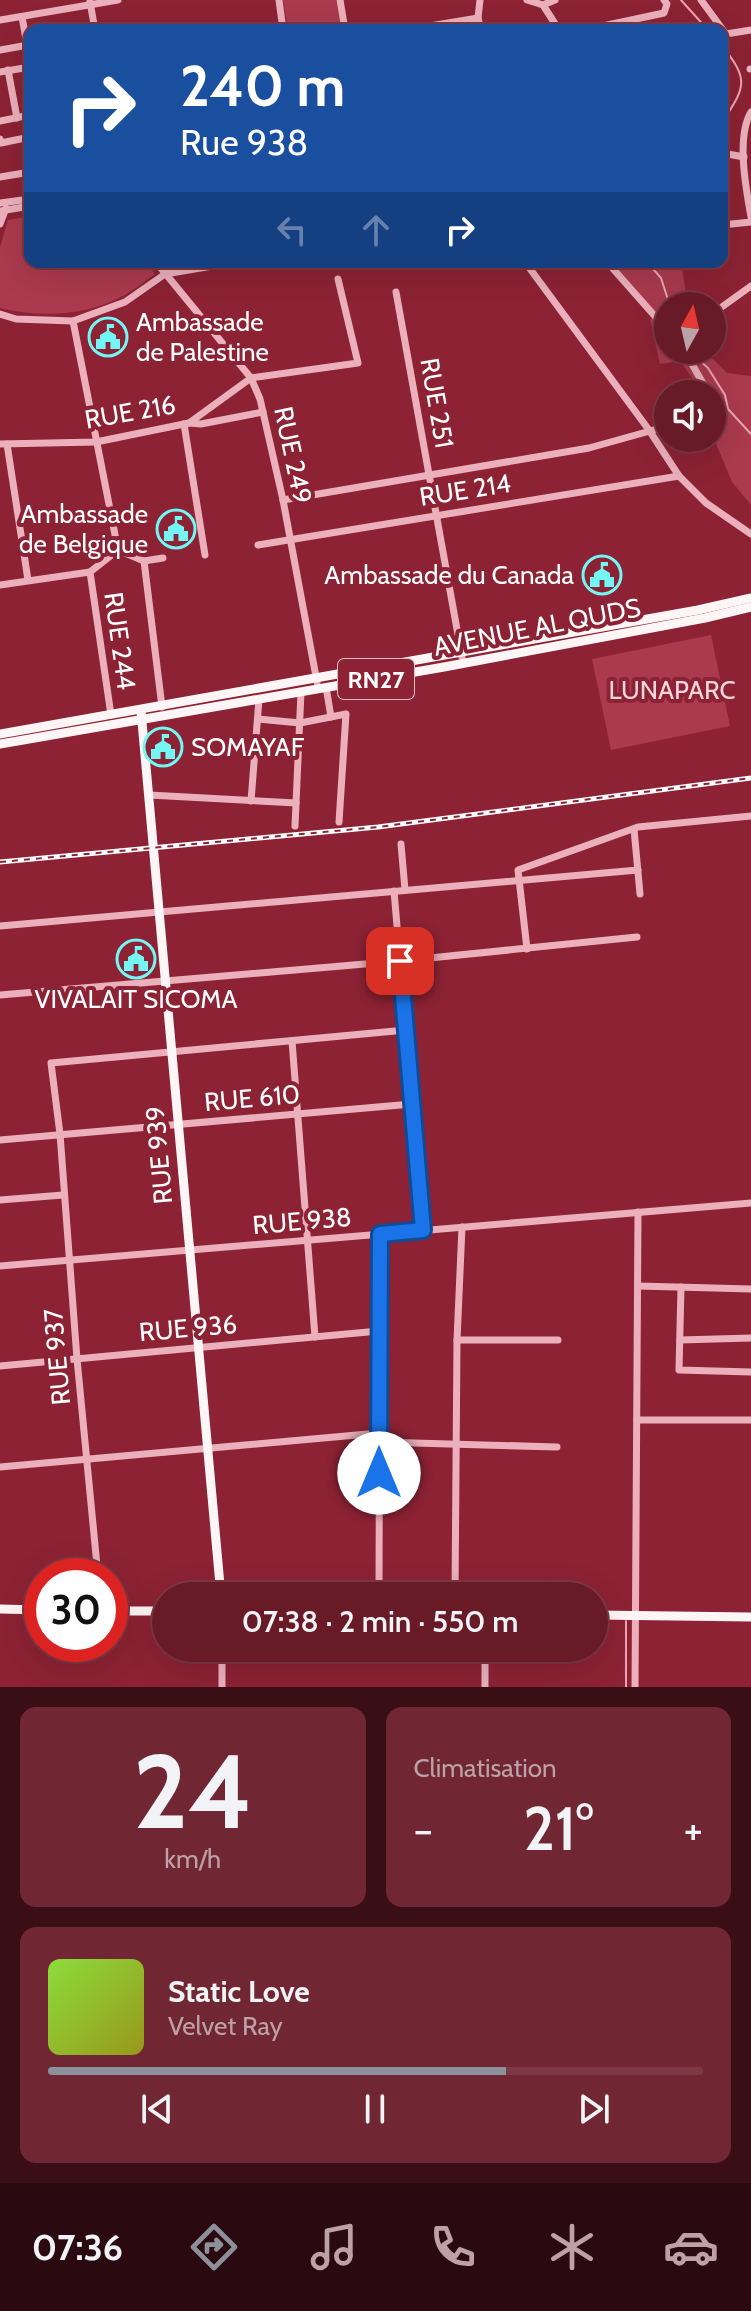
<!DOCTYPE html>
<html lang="fr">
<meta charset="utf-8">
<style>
:root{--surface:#691a27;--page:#712733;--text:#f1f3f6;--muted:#bda1a7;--line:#7c3844;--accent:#8c9099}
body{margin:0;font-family:Cabin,sans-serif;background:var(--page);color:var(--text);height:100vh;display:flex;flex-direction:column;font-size:30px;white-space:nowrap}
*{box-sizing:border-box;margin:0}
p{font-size:26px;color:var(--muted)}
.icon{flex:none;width:44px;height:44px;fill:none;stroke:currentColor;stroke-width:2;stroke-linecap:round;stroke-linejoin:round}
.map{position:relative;height:1687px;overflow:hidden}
.side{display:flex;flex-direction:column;gap:20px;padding:20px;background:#3a0e15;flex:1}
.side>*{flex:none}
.banner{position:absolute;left:24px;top:24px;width:704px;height:244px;border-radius:16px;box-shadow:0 8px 32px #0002,0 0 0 2px var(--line);background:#1a4fa0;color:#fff;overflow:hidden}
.needle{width:52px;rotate:8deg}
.fabs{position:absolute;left:654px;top:292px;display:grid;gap:16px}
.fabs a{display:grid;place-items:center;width:72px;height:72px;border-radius:50%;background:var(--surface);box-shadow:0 8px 32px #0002,0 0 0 2px var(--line);font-size:40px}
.speed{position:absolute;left:24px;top:1558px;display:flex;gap:16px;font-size:40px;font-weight:700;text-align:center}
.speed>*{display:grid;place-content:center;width:104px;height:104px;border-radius:50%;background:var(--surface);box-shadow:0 8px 32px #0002,0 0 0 2px var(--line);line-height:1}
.speed .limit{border:12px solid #d22;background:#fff;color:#111}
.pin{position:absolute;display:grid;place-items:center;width:68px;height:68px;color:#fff;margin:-34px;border-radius:16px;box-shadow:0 4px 12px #0006}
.me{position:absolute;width:88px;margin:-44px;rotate:0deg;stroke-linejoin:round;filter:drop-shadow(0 0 6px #0008)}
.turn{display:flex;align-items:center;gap:28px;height:168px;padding:0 24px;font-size:36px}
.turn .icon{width:104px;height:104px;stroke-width:2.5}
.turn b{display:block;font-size:56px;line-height:68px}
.lanes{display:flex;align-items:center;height:76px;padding:0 24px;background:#0003;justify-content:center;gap:40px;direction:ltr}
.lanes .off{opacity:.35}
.big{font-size:60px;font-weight:600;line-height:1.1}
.side .widget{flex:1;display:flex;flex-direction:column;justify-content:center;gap:12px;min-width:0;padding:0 28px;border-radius:16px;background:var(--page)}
.side .dial{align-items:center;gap:0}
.dial b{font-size:104px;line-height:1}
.song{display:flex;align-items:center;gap:24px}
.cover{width:96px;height:96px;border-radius:12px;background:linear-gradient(135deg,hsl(90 70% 55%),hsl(60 70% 35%))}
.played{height:8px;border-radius:4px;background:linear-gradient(90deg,var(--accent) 70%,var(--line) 70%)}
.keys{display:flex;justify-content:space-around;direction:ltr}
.heat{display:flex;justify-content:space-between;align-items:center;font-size:44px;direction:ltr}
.side .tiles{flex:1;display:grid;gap:20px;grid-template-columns:1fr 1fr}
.widget:last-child{grid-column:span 2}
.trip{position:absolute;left:152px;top:1582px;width:456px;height:80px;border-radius:40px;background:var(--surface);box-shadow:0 8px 32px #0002,0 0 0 2px var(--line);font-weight:600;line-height:80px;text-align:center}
.tabs{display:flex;height:128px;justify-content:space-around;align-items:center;background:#2a0a10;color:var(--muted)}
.tabs .icon{width:56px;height:56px}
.tabs .selected{color:var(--accent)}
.tabs b{font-size:36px;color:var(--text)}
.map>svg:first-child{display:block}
.green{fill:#ab3a4e}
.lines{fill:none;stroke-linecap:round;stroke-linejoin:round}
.stream{stroke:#eca4b2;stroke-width:2}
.minor{stroke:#ebb0bb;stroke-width:7}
.major{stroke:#fef5f6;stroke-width:9}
.rail-casing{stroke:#fff;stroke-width:5}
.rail{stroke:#8c2234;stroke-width:2;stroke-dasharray:6;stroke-linecap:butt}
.route-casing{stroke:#114b97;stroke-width:20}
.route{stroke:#1a73e8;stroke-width:14}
.labels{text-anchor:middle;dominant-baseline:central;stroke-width:8;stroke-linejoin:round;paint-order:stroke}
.shield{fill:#8c2234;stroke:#dcbdc2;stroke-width:2}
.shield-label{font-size:24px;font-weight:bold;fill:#fff}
.poi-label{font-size:26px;fill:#fff;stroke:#8c2234;text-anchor:start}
.street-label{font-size:26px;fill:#fff;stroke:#8c2234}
.park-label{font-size:26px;fill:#f8d5dc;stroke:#8c2234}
</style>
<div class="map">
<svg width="751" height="1687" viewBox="0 0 751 1687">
<rect width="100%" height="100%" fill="#8c2234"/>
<g class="green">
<path d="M283 0H336L341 30H288Z"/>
<path d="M30 216V262H145L155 274C145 281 134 290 123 296 86 316 40 318 0 308V247L8 220Z"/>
<path d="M610 262H681L688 306H668V350H704L727 373 751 376V505L732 482 712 434V394H698L692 378 680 361 660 364 650 319 655 318Z"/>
<path d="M711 635 730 726 611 750 592 659Z"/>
</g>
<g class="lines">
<g class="stream">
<path d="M681 0 708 30"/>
<path d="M722 46C751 81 744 88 722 123"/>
<path d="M647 262 661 278 670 306"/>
<path d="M689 351 708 368 725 395 728 409 751 434"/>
<path d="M626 1687V1621"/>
</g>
<g class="minor">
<path d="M279 0 283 30"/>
<path d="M340 0 345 30"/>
<path d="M480 0 478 18 481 30"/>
<path d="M527 0 543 5 559 30"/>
<path d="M701 0 726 34 751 30"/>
<path d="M90 2 95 30"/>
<path d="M543 5 555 0"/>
<path d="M22 17 30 61"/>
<path d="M0 20 118 0"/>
<path d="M406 30 478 18"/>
<path d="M584 30 664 13 667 4 664 0"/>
<path d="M0 50 28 45"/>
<path d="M750 69H751"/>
<path d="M8 70 17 118"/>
<path d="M0 72 30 67"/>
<path d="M751 112C736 137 746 189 751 217"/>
<path d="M0 121 30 115"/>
<path d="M0 139 1 143 30 137"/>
<path d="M722 153 744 157"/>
<path d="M0 177 30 172"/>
<path d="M0 203 30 199"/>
<path d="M0 211 30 206"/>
<path d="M0 224 6 208"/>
<path d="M722 225 751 222"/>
<path d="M156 262 251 378 260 399 283 500 317 682"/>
<path d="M525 262 649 430 679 476 706 503 751 534"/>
<path d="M607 262 668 331"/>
<path d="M396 292 462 657"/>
<path d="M0 314 16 319 73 321 125 302 165 274 236 262"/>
<path d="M712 314 751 286"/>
<path d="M73 321 118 550"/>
<path d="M684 350 709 394"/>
<path d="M712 404V416"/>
<path d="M189 423 201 424 263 412"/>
<path d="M184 424 205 555"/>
<path d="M0 444 96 442 189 423 251 378 358 363 338 279"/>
<path d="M7 444 28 580"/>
<path d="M283 500 589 448 668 426"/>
<path d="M258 545 679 476"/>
<path d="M144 561 162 707"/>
<path d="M90 572 111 715"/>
<path d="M0 585 90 572 118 550 144 561 163 558"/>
<path d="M326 687 331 717"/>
<path d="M258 719 300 723 346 714 339 822"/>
<path d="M149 795 296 803"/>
<path d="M251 801 259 699"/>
<path d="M295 826 301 692"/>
<path d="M634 829 640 894"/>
<path d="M401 844 405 890"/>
<path d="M394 891 423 1230"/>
<path d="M0 926 638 870"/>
<path d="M527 949 518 870 638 827 751 816"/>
<path d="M0 995 400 961 637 937"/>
<path d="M292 1041 315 1337"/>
<path d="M0 1140 412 1104"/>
<path d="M0 1200 63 1195"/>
<path d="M0 1266 751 1203"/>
<path d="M638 1286 751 1289"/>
<path d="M681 1287 679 1370 751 1372"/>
<path d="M457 1340H558"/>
<path d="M680 1340 751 1338"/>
<path d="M0 1366 379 1331"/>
<path d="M637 1420H751"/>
<path d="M379 1442 557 1447"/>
<path d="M0 1467 379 1433"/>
<path d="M98 1576 77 1359 60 1134 51 1063 406 1030"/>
<path d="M379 1596 380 1234"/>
<path d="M455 1596 457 1340 462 1227"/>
<path d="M222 1687V1648"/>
<path d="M485 1687V1648"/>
<path d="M635 1687 638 1212"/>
</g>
<g class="major">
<path d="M141 711 221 1596"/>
<path d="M0 734 698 610 751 598"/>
<path d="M0 744 444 667 705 618 751 607"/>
<path d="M0 1609 42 1610"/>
<path d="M110 1611H166"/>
<path d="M594 1615 751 1617"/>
</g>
<g class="rail-casing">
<path id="rail" d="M0 862 378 827 751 778"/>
</g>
<use href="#rail" class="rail"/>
</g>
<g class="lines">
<g class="route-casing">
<path id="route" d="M379 1473 380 1234 423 1230 400 961"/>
</g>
<use href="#route" class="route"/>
</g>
<defs>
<g id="civic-ring" transform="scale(2)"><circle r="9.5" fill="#8c2234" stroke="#73f7f4" stroke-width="1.5"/><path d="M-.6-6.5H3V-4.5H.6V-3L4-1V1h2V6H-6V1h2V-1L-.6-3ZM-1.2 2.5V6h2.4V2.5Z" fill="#73f7f4"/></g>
</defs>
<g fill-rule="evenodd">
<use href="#civic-ring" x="108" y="337"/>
<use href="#civic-ring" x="176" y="529"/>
<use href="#civic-ring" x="602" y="575"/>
<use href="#civic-ring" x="163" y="747"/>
<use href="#civic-ring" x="136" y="959"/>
</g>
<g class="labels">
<rect class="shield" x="338" y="659" width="76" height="40" rx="6"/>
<g class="shield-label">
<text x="376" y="679">RN27</text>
</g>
<g class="poi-label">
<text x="136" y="322">Ambassade<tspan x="136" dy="30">de Palestine</tspan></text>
<text x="148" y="514" text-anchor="end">Ambassade<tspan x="148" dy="30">de Belgique</tspan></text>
<text x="574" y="575" text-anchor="end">Ambassade du Canada</text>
<text x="191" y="747">SOMAYAF</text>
<text x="136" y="999" text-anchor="middle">VIVALAIT SICOMA</text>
</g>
<g class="street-label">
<text transform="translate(437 403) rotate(80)">RUE 251</text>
<text transform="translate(130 412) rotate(-10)">RUE 216</text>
<text transform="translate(293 455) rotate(78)">RUE 249</text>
<text transform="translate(465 490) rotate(-9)">RUE 214</text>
<text transform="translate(537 627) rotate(-11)">AVENUE AL QUDS</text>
<text transform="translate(120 641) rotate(82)">RUE 244</text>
<text transform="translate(252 1098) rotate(-5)">RUE 610</text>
<text transform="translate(159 1155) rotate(-95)">RUE 939</text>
<text transform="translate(302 1221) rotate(-5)">RUE 938</text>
<text transform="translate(188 1328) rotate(-5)">RUE 936</text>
<text transform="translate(57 1357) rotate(-95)">RUE 937</text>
</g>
<g class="park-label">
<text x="672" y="690">LUNAPARC</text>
</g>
</g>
</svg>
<div class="fabs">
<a><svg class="needle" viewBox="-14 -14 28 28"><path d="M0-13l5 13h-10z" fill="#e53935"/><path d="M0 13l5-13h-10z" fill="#bda1a7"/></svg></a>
<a><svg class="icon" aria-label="sound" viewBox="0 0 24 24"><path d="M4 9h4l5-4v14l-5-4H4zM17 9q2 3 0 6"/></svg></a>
</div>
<div class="speed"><div class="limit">30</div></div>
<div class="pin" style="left:400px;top:961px;background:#d93025"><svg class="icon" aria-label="arrive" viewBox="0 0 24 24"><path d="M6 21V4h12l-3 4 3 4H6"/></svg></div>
<svg class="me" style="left:379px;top:1473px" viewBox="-20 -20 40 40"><circle r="19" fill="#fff"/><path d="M0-13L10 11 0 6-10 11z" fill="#1a73e8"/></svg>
<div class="trip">07:38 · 2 min · 550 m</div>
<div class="banner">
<div class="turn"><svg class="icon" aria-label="right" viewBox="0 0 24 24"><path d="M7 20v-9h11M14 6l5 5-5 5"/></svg><div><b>240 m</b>Rue 938</div></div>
<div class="lanes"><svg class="icon off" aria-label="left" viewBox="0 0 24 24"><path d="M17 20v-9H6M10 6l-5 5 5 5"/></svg><svg class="icon off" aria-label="ahead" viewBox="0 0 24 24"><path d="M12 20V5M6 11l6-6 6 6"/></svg><svg class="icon" aria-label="right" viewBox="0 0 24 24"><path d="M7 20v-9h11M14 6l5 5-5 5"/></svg></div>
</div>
</div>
<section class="side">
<div class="tiles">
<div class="widget dial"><b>24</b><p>km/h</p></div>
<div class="widget"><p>Climatisation</p>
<div class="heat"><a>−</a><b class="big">21°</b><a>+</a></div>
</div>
<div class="widget">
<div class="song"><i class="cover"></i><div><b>Static Love</b><p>Velvet Ray</p></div></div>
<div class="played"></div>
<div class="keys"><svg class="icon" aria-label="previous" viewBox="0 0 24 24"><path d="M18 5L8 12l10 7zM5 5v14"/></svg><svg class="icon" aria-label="pause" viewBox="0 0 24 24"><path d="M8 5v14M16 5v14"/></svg><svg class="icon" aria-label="next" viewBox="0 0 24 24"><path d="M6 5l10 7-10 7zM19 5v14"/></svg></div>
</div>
</div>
</section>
<nav class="tabs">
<b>07:36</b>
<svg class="icon selected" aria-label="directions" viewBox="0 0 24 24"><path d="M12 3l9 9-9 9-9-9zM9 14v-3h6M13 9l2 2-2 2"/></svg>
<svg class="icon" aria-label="music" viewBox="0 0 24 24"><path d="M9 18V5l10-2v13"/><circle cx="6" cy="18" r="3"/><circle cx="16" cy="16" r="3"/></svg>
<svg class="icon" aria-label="phone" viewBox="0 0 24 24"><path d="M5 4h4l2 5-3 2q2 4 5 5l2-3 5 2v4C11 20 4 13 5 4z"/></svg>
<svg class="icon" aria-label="climate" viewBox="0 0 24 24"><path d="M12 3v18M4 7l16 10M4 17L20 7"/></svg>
<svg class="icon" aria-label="car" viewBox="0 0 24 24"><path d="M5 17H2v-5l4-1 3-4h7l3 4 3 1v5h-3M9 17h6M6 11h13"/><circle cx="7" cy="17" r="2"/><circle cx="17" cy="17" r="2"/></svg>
</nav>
